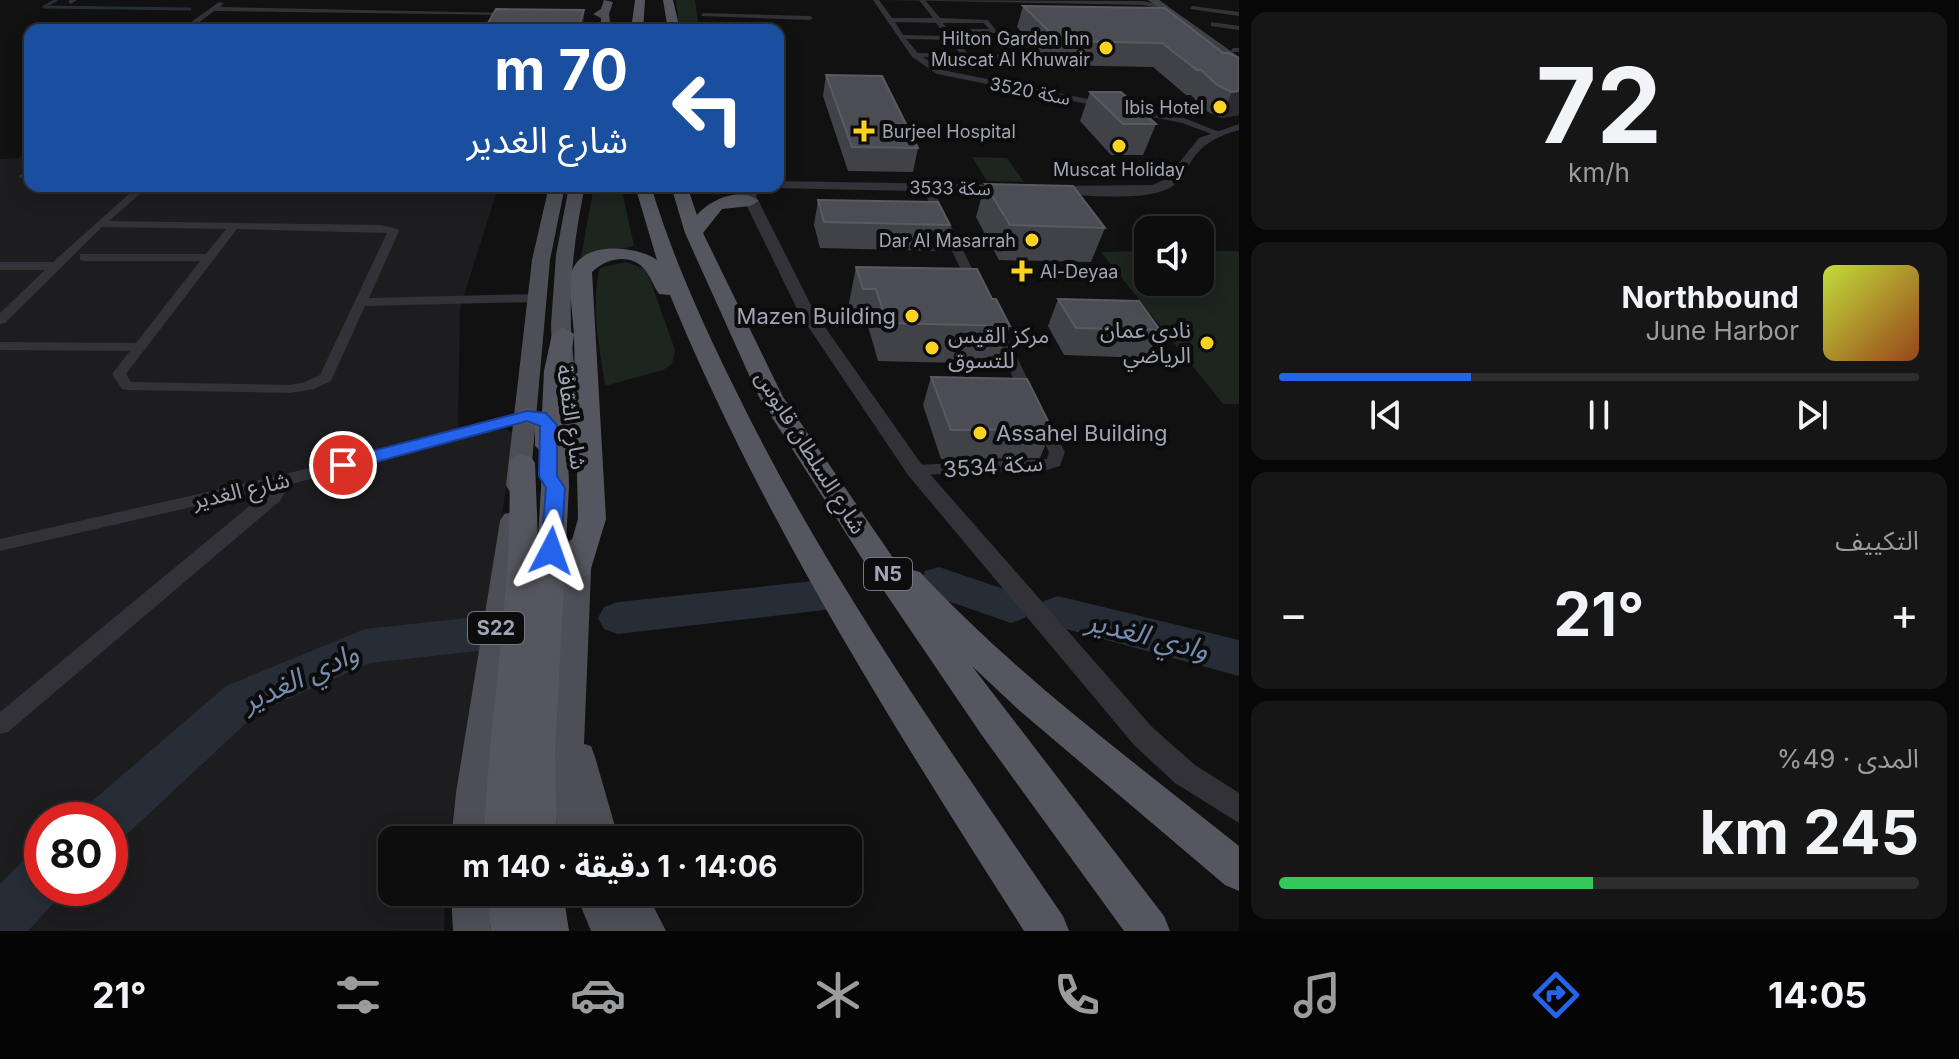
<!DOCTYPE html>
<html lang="ar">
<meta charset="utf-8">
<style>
:root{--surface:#0d0d0e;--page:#161617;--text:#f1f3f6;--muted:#9a9c9e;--line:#2d2d2e;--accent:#2563eb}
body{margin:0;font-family:Inter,"Noto Sans Arabic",sans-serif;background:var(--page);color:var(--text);direction:rtl;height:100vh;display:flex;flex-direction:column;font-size:30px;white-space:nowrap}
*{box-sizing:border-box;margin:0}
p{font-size:26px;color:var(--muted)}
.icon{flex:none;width:44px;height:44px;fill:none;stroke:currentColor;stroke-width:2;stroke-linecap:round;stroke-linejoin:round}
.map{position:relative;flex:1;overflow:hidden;direction:ltr}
.sheet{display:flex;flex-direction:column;gap:12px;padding:12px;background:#070708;width:720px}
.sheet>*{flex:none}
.guide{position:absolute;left:24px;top:24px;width:760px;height:168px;border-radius:16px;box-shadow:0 4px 20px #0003,0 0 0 2px var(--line);direction:rtl;background:#1a4fa0;color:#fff;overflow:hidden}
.buttons{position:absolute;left:1134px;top:216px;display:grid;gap:16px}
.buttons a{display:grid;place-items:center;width:80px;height:80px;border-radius:16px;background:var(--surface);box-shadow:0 4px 20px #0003,0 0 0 2px var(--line);font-size:40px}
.speed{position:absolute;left:24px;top:802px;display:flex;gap:16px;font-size:40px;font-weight:700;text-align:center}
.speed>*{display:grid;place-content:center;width:104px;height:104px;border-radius:50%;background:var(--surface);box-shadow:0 4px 20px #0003,0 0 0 2px var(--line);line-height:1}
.speed .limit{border:12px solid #d22;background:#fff;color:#111}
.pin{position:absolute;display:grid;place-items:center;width:68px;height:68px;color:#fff;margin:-34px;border:4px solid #fff;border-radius:50%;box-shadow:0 2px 8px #0007}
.me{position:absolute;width:88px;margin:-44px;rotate:4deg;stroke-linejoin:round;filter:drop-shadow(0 0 6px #0008)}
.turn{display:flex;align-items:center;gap:28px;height:168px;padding:0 24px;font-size:36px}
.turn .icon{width:104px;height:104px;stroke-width:2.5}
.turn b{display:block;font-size:56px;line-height:68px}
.big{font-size:60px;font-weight:700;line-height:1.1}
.sheet .widget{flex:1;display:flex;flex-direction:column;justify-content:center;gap:12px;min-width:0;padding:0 28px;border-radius:16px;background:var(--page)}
.sheet .dial{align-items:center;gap:0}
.dial b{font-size:104px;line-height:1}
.song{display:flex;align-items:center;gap:24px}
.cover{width:96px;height:96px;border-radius:12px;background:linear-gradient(135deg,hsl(70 70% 55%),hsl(20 70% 35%))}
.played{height:8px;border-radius:4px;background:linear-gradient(90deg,var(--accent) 30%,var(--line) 30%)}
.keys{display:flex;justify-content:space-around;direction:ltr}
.heat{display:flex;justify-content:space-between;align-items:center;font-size:44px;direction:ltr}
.charge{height:12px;border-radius:6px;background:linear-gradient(90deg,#34c759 49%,var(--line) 0)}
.trip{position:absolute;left:378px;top:826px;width:484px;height:80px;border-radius:16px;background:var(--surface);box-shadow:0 4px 20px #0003,0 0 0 2px var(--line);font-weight:700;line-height:80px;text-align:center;direction:rtl}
.tabs{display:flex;height:128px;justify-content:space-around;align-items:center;background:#050506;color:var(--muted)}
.tabs .icon{width:56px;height:56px}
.tabs .active{color:var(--accent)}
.tabs b{font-size:36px;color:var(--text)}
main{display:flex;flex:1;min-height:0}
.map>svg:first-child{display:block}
.built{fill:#1d1d1f;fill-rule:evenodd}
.green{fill:#1d251f}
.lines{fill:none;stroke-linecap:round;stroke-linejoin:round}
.stream{stroke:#272d36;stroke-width:3}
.river{fill:#272d36;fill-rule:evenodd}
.minor{fill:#323238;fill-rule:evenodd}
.tertiary{fill:#323238;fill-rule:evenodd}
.secondary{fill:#404048;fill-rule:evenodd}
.primary{fill:#4e4e57;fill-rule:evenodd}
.trunk{fill:#565660;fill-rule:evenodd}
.wall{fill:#414248}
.shaded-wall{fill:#2a2a2e}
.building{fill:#4c4d54;stroke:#595a63;stroke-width:2}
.route{fill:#2563eb;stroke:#184099;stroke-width:2}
.poi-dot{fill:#f9d222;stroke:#0c0c0d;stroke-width:3}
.labels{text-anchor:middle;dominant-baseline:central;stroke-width:8;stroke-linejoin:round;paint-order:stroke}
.far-poi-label{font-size:18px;fill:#a1a4b4;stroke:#0c0c0d;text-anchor:end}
.far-street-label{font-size:18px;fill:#a1a4b4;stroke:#0c0c0d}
.shield{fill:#0c0c0d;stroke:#747682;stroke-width:2}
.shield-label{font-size:20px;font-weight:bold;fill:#a1a4b4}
.poi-label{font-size:22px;fill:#a1a4b4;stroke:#0c0c0d;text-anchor:end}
.street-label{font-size:22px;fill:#a1a4b4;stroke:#0c0c0d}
.near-water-label{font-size:28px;font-style:italic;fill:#768cb1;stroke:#0c0c0d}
</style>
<main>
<section class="sheet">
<div class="widget dial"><b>72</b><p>km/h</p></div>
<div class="widget">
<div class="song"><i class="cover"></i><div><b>Northbound</b><p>June Harbor</p></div></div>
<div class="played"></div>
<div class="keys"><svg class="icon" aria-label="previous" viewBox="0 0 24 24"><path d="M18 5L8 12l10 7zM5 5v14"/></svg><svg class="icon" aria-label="pause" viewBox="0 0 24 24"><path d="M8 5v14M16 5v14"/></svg><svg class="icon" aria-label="next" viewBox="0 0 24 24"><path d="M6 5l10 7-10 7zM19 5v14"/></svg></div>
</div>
<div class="widget"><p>التكييف</p>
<div class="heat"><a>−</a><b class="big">21°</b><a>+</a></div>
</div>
<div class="widget"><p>المدى · 49%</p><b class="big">245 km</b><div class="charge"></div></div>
</section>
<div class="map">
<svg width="1239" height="931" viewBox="0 0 1239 931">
<rect width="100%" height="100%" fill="#111112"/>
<path class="built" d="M30 150V186H278L497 191 460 308 458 424 460 437 506 429 515 435 456 789 450 840H392V892H445L444 931H0V159L18 158ZM42 820H110V888H42Z"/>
<g class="green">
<path d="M676 0H695L699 30H679Z"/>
<path d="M972 157 1007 158 1024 182 987 181Z"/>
<path d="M594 186H621L634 246 581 257Z"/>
<path d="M1148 251V282H1200V251H1239V404H1223L1101 252Z"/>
<path d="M625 262 646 269 675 350 672 364 663 370 605 386C600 348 590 307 600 268Z"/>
</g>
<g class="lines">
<path class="stream" d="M56 0 44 7 190 9"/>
<g class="river">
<path d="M939 567 1025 596 1031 607 1025 618 1011 623 925 593 920 582 925 571Z"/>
<path d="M824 580 838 584 844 595 838 606 824 610 618 634 604 629 598 618 604 607 618 602Z"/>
<path d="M1058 596 1239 640V676L1044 623 1038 612 1044 601Z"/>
<path d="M486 616 501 621 507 633 501 645 486 650 370 663 258 712 124 837 110 843V820H82L90 803 226 686 365 629Z"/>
<path d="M42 852V888H64L60 896 28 931H0V884L24 860Z"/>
</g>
<g class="minor">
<path d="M70 0H77L71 4 68 2Z"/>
<path d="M873 0H879L892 18H933L919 0H925L940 18 988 20 998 33H952L968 54 1012 55 1016 57 1012 59 923 57 942 70 1184 118 1222 133 1217 136 1182 123 937 74 912 57ZM895 22 936 23 946 36 903 35ZM943 23H984L989 29H948ZM906 39 950 40 960 54 918 53Z"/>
<path d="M219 2 224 3 220 7 515 13 512 15 214 11 189 30H180Z"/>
<path d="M1192 6 1239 12V16L1190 9Z"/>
<path d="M703 13 810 16 813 18 810 20 701 16Z"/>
<path d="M1211 22 1239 26V30L1211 26Z"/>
<path d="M1233 48H1239V52H1230Z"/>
<path d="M30 174V180L19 177 20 175Z"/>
<path d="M927 184 932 187 981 287 979 290H971L969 287 922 187Z"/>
<path d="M138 186H149L109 221 381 225 397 229 399 231 369 298 535 294 541 298 535 302 365 306 331 381 314 389 290 393 127 390 122 389 112 374 130 351 0 350V342L136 343 200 261H84L80 260V254H206L226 229 102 227 5 323 0 324V313L45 270H0V262H53ZM237 229 387 233 320 375 305 382 290 385 131 382 126 374Z"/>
<path d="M468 186H560L561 187 556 190 473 189Z"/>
<path d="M994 321 1001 325 1037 398 1035 401 1030 402 1023 398 987 325Z"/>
<path d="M527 411 532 413 535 416 532 419 288 485 281 500 8 732 0 734V712L270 489 0 551V539L282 475Z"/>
<path d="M1040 414 1045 416 1065 452 1060 466 1043 471 915 475 907 470 915 465 1047 459 1049 452 1032 419Z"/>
</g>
<g class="tertiary">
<path d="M884 0 1143 1 1166 6 1162 9 1143 5Z"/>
<path d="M1239 124V130C1217 136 1200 145 1189 165 1184 172 1180 180 1174 185 1150 204 1079 194 1049 194L1042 190 1049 186 1152 185 1166 179 1199 138Z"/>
<path d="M778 181 1009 185 1016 189 1009 193 773 188 778 186Z"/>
<path d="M767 186 756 196 815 313 922 465 1152 727 1195 765 1239 793V823L1175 783 1134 745 908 475 799 313 742 196 746 187Z"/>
</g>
<path class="secondary" d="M1148 0H1159L1239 57V65Z"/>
<g class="primary">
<path d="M604 0 613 2 609 14 611 30H601V18L593 14 601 9Z"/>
<path d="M549 186H565L550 260 530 485 527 491 518 493 509 491 506 485 532 260Z"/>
<path d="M569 186H585C572 247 566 309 575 371 579 402 588 432 592 463L588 469H572L568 463 553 371 551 325 556 255Z"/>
<path d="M513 512 522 514 526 521 490 792 487 840H451L456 792 500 521 504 514Z"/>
<path d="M579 537 588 540 592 547 584 744 591 746 595 757 619 840H559C544 743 559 644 566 547L570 540Z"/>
<path d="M451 892H487L491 931H453Z"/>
<path d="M575 892H646L666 931H591Z"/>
</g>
<g class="trunk">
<path d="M635 0H645L643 30H631Z"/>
<path d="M663 0H673L680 30H668Z"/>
<path d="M635 186H651C672 256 702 322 734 387 825 575 946 744 1063 916L1069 931H1024C893 726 763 521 670 295L659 294C654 287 651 278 646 271 632 252 606 258 592 272L606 519 589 575 579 578 569 575 565 568 555 752 557 840H484C488 714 514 590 509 463L513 457 522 454 531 457 535 463 538 540 543 453 535 446V426L518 421 515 416 518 411 527 408 542 413 544 371 552 334 563 327 574 334C573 319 568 284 572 271 583 240 637 246 657 260ZM574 335 578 519 565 564 569 486 566 390Z"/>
<path d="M671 186H687L697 215C710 199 741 186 759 201L750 206 722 209 703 233 783 397 902 571 909 569 920 572C1016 675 1129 758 1239 846V891L1225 885 1020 711 972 666 1164 916 1170 931H1124L981 734 863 560 759 397 685 233Z"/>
<path d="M486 892H563L569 931H491Z"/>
</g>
</g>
<g class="wall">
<path d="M1023 6 1223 53 1239 115 1221 118 1206 111 1191 95H1186L1153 67 1051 65 1017 27Z"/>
<path d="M826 75 918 148 913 172 848 171 823 96Z"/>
<path d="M1090 92 1156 124 1143 155H1111L1080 121Z"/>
<path d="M985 184 1105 228 1091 262 999 260 976 217Z"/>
<path d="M818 200 950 225 943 251 820 248 814 225Z"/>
<path d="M856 267 992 299 1010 326 997 364 878 361 868 326H855L849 303Z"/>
<path d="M1058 299 1160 330 1147 358 1064 355 1048 326Z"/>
<path d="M931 377 1052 429 1040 458 941 459 923 405Z"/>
</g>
<g class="shaded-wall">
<path d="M584 10V20L581 30H578Z"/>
<path d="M1239 91V115L1221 118 1232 92Z"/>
</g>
<g class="building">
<path d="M1023 6 1165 8 1223 53H1229L1239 58V91L1232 92 1217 85 1201 70H1197L1162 43 1059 41Z"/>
<path d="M496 9 584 10 578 30H484Z"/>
<path d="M826 75 882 76 918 148 852 147Z"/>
<path d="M1090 92H1121L1156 124H1123Z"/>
<path d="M985 184 1073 186 1105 228 1010 225Z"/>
<path d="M818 200 938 202 950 225 824 222Z"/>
<path d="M856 267 977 269 992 299H996L1010 326 887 323 876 289H863Z"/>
<path d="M1058 299 1139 301 1160 330 1076 328Z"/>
<path d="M931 377 1027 379 1052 429 951 430Z"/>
</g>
<path class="route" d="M527 411 546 413 557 425V476L565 488 561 551 558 556H544L541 551 546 488 539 476 540 426 527 421 343 471 334 465 337 460Z"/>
<g class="poi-dot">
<circle cx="1106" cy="48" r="8"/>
<circle cx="1220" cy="107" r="8"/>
<path d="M860 119h8v8h8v8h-8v8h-8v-8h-8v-8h8z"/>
<circle cx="1119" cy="146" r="8"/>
<circle cx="1032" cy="240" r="8"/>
<path d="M1018 259h8v8h8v8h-8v8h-8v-8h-8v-8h8z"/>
<circle cx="912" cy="316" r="8"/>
<circle cx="1207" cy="343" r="8"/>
<circle cx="932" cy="348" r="8"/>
<circle cx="980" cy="433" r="8"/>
</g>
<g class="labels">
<g class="far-poi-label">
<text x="1090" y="38">Hilton Garden Inn<tspan x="1090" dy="21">Muscat Al Khuwair</tspan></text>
<text x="1204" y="107">Ibis Hotel</text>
<text x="882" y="131" text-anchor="start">Burjeel Hospital</text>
<text x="1119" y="169" text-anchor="middle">Muscat Holiday</text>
<text x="1016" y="240">Dar Al Masarrah</text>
<text x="1040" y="271" text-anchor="start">Al-Deyaa</text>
</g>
<g class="far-street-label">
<text transform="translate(1030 91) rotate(11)">سكة 3520</text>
<text transform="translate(950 188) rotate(1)">سكة 3533</text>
</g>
<g class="shield">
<rect x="864" y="558" width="48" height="32" rx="6"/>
<rect x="468" y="612" width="56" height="32" rx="6"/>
</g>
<g class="shield-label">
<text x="888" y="574">N5</text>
<text x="496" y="628">S22</text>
</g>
<g class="poi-label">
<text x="896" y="316">Mazen Building</text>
<text x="1191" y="330">نادي عمان<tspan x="1191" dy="25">الرياضي</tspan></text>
<text x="948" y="335" text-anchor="start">مركز القيس<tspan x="948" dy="25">للتسوق</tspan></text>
<text x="996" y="433" text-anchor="start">Assahel Building</text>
</g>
<g class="street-label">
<text transform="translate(572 417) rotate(82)">شارع الثقافة</text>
<text transform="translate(811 452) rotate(58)">شارع السلطان قابوس</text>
<text transform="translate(993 466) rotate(-4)">سكة 3534</text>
<text transform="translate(241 490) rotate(-13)">شارع الغدير</text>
</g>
<g class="near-water-label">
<text transform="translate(1148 635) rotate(14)">وادي الغدير</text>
<text transform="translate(300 677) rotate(-25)">وادي الغدير</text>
</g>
</g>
</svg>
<div class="buttons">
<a><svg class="icon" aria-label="sound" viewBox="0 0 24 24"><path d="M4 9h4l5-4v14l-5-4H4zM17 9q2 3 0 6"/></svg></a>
</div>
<div class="speed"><div class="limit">80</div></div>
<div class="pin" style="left:343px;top:465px;background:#d93025"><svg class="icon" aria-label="arrive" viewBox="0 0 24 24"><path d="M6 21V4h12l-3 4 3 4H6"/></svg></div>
<svg class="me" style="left:551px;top:551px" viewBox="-20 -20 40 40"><path d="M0-17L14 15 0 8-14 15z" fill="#2563eb" stroke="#fff" stroke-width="4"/></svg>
<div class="trip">14:06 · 1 دقيقة · 140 m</div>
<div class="guide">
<div class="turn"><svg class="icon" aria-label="left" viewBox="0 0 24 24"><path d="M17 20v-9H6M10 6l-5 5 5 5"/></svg><div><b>70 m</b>شارع الغدير</div></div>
</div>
</div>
</main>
<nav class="tabs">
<b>14:05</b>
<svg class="icon active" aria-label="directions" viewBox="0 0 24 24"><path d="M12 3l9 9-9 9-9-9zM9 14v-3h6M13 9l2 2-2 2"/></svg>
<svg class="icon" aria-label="music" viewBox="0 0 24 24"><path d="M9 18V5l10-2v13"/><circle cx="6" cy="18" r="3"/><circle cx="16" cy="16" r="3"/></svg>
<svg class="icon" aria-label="phone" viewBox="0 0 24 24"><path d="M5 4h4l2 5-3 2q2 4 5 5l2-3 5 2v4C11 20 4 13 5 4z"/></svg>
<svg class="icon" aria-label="climate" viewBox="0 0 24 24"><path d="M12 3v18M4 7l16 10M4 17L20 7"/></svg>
<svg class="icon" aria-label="car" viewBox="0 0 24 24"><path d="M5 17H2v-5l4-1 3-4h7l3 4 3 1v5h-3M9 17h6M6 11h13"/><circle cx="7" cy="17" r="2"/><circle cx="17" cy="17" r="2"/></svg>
<svg class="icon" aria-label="filters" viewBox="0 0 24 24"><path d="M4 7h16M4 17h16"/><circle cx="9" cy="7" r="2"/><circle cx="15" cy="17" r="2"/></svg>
<b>21°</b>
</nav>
